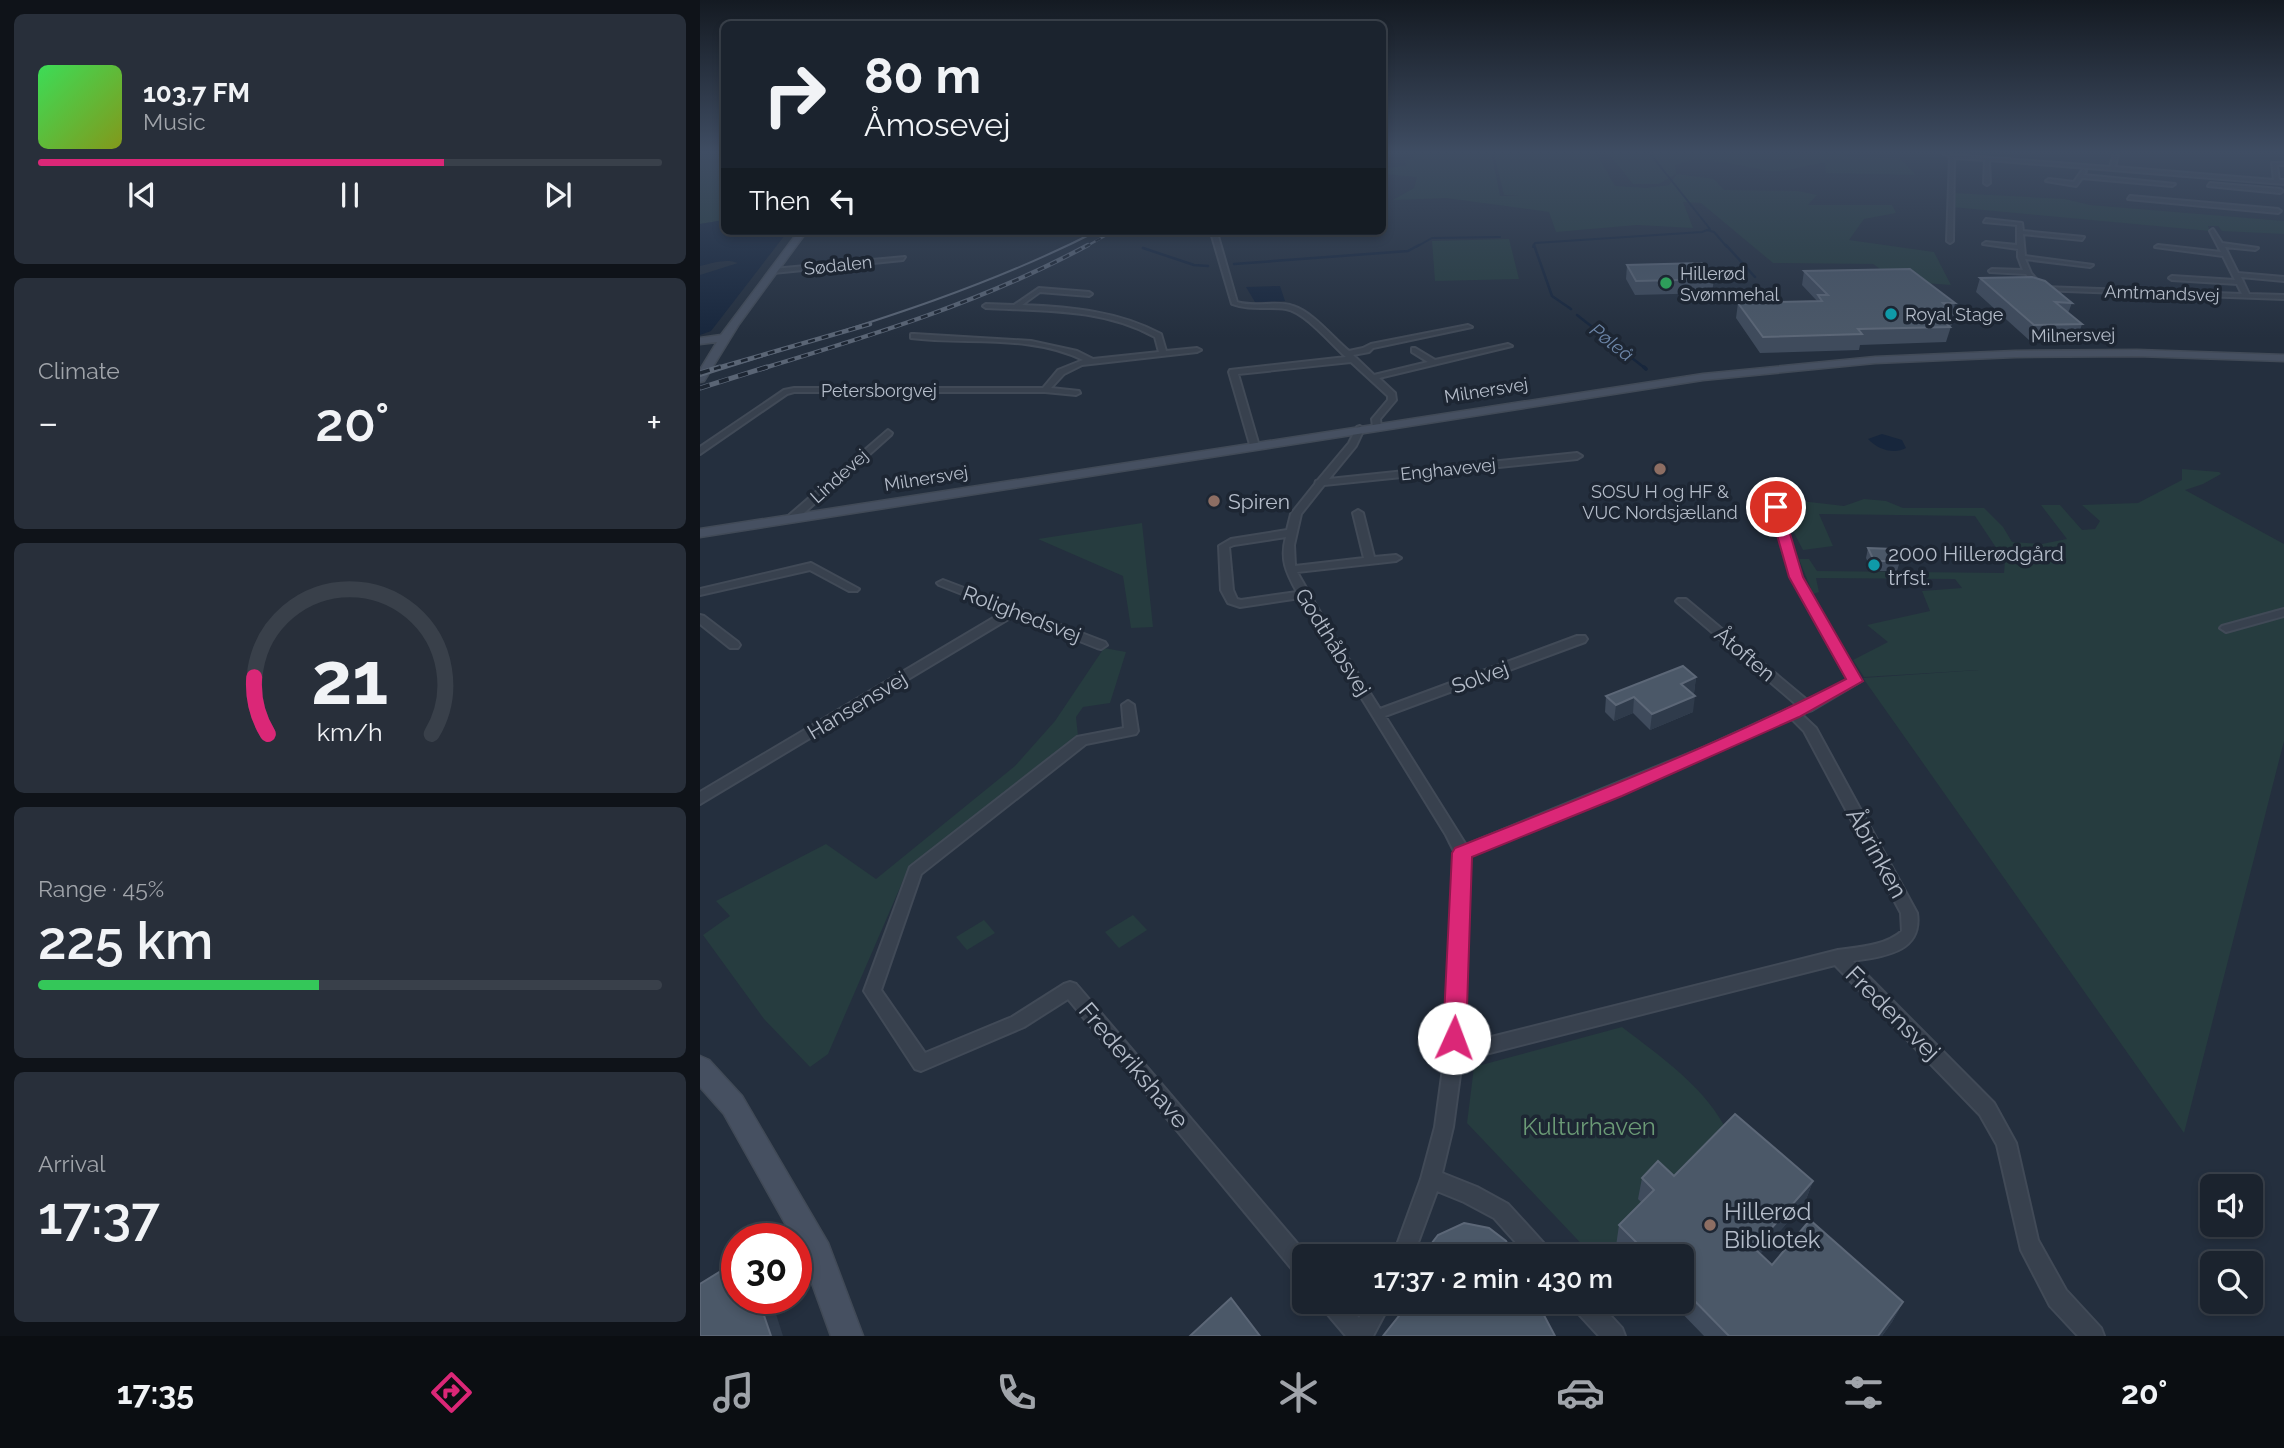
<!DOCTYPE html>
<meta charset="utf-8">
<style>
:root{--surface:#1b232e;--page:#282f3a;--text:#f1f3f6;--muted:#a0a4aa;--line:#39404a;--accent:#db2777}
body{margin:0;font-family:Raleway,sans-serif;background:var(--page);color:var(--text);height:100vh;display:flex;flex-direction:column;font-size:26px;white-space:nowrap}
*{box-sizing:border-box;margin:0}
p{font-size:23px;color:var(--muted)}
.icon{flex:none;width:38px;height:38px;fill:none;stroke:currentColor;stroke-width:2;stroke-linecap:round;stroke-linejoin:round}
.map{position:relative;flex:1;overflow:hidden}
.sheet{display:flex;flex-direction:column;gap:14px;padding:14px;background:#0f1319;width:700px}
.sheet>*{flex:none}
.top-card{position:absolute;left:21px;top:21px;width:665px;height:214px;border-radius:10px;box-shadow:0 4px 10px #0003,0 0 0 2px var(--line);background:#1b232e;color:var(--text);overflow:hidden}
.buttons{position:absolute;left:1500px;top:1174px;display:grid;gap:14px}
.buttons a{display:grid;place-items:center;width:63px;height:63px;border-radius:10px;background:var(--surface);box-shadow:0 4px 10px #0003,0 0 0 2px var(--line);font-size:35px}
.speed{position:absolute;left:21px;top:1223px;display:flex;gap:14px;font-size:35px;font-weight:700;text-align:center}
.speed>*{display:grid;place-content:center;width:91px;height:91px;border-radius:50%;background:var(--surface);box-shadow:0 4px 10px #0003,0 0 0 2px var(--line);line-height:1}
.speed .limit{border:10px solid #d22;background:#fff;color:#111}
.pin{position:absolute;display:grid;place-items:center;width:60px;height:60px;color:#fff;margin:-30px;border:4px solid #fff;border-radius:50%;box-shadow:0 2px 7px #0007}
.me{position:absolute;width:77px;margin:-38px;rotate:2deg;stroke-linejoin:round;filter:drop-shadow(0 0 5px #0008)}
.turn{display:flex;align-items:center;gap:24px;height:147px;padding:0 28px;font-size:32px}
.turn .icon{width:91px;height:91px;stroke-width:2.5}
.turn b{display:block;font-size:49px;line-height:60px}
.then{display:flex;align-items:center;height:66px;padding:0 28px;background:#0003;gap:14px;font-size:26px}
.big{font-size:52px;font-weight:600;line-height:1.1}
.sheet .tile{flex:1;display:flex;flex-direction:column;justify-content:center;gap:10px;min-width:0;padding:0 24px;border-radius:10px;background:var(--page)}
.sheet .dial{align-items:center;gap:0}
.dial svg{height:182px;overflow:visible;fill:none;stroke:var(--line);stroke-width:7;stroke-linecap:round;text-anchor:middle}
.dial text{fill:var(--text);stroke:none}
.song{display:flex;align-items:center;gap:21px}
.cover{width:84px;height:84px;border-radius:10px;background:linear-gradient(135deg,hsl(130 70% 55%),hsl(70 70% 35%))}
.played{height:7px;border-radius:4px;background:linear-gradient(90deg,var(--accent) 65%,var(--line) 65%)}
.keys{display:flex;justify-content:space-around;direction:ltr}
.heat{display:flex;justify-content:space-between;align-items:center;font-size:38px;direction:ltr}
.charge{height:10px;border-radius:5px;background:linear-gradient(90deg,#34c759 45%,var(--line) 0)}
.trip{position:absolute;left:592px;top:1244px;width:402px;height:70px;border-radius:10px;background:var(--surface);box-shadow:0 4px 10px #0003,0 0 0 2px var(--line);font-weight:600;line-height:70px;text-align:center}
.tab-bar{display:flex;height:112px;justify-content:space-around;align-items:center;background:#0b0e12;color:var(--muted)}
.tab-bar .icon{width:49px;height:49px}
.tab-bar .on{color:var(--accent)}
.tab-bar b{font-size:32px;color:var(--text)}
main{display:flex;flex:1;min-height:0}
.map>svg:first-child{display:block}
.green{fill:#263c3f}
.water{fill:#17263c}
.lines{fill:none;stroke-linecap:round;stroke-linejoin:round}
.stream-far2{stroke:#17263c;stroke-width:2}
.stream-far1{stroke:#17263c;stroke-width:2.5}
.stream{stroke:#17263c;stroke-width:3.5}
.street-casing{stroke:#414a57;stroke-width:4}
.secondary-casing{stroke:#414a57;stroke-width:3}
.street{fill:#38414e;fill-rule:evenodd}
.secondary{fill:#465061;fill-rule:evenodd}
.tram{stroke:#5a6575;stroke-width:2}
.rail-far2-casing{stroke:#5a6575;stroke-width:2.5}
.rail-far1-casing{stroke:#5a6575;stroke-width:4.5}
.rail-casing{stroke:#5a6575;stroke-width:5}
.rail-far2{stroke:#1d2633;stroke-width:2;stroke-dasharray:6;stroke-linecap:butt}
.rail-far1{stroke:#1d2633;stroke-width:2.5;stroke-dasharray:7;stroke-linecap:butt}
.rail{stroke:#1d2633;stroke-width:3.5;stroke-dasharray:10;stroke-linecap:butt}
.wall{fill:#3f4b5c}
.shaded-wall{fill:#2f3b4b}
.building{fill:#4b5868;stroke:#5c6777;stroke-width:2}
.route{fill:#db2777;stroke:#8e194d;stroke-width:2}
.leisure-dot{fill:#2e9e5b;stroke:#1d2633;stroke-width:2.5}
.culture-dot{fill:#0f9aa8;stroke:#1d2633;stroke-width:2.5}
.education-dot{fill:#8d6e63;stroke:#1d2633;stroke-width:2.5}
.labels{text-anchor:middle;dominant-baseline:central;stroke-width:7;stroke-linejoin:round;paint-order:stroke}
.far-street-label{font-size:18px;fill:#b4bcc9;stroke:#1d2633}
.far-poi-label{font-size:18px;fill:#b4bcc9;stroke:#1d2633;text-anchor:start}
.far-water-label{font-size:19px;font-style:italic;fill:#6d86a8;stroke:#1d2633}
.poi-label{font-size:21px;fill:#b4bcc9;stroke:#1d2633;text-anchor:start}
.street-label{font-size:21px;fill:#b4bcc9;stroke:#1d2633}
.near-street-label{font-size:24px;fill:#b4bcc9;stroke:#1d2633}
.near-park-label{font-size:24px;fill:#6b9a76;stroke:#1d2633}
.near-poi-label{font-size:24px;fill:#b4bcc9;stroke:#1d2633;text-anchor:start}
</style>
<main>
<section class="sheet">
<div class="tile">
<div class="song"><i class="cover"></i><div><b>103.7 FM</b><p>Music</p></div></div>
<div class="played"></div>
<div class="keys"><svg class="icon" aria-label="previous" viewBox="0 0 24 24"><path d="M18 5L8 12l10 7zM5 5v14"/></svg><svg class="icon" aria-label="pause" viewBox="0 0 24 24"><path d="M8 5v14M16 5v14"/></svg><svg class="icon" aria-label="next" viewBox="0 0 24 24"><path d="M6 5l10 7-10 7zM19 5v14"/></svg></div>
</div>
<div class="tile"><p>Climate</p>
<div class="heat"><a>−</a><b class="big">20°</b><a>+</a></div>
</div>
<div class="tile dial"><svg viewBox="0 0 100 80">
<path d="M14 69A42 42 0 1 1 86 69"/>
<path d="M14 69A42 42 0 0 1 8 44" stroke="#db2777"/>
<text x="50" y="56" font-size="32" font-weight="700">21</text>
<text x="50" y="72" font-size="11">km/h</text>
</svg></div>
<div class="tile"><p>Range · 45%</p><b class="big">225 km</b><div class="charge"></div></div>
<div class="tile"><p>Arrival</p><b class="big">17:37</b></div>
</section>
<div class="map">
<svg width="1584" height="1336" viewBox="0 0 1584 1336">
<rect width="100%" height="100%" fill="#242f3e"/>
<g class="green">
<path d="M0 151H24V220L0 224Z"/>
<path d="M709 151H791L800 196H820L804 195 793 151H895L915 186 946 188 969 185 977 174 1014 179 1024 190 1098 191 1117 195 1108 205H1192L1196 213 1164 219 1149 240 1234 252 1251 285 1198 281 1173 264 1073 263 1001 203 983 202 993 228 937 225 856 232 849 212 746 198 693 200 714 188 717 177 683 174 682 168 706 166 705 161 714 157Z"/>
<path d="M907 151 1106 153 1154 151 1144 155 1148 157 1199 158 1216 175 1126 173 1125 163C1106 164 1090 172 1072 171 1045 169 1000 151 975 166L976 174 959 184H933Z"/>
<path d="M1253 193 1365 199 1390 205 1584 221V234L1522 231 1518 226H1508L1510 231 1252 207Z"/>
<path d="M809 239 819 279 735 281 732 241Z"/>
<path d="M1482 469 1519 472 1521 474 1503 484 1485 490 1584 544V741L1484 1133 1163 678 1279 670 1164 677 1153 660 1188 642 1167 625 1230 611 1222 591 1262 588 1255 579 1116 578 1119 592 1113 594 1099 559H1109L1117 571 1304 573 1305 561 1275 516 1119 514 1133 546 1103 550 1082 510 1101 501 1144 506 1164 499 1186 501 1203 508H1284L1303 527 1312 542 1342 544 1367 539 1341 505H1360L1382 530 1395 529 1400 521 1382 505 1438 503 1482 480Z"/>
<path d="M442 523 453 627 431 628 423 576 338 539Z"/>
<path d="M404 648 426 652 410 703 383 707 376 717 378 736 205 876 128 1054 110 1067 64 1019 3 935 30 916 16 901 126 844 176 879 315 766 355 721Z"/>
<path d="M433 915 447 930 419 948 405 932Z"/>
<path d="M284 920 295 933 267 950 256 937Z"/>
<path d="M922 1027C961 1057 1008 1089 1029 1135 996 1167 931 1219 910 1256H893L767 1123 774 1067Z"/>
</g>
<g class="water">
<path d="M24 220V231H88L11 331 0 335V275L38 263C27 258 12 263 0 266V224Z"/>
<path d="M580 286 585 301 555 302 546 287Z"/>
<path d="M1182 434 1202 440 1206 448C1194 455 1177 449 1168 439Z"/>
</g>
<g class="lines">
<g class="stream-far2">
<path d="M1007 230 1014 232 1027 247"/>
<path d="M716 247 732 238 800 237"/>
<path d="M833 247 835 243 1002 232 1010 229 948 151"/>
</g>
<g class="stream-far1">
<path d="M834 245 852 296 871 309"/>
<path d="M1026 245 1055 277"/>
<path d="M443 248 494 265 508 266"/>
<path d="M534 264 708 251 719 245"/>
<path d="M877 315 946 369"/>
</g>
<path class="stream" d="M944 367 946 369"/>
<g class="street-casing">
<g id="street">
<path d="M1239 151H1245L1253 155 1410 167 1415 151H1419L1415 167 1574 180 1572 163H1584V165H1577L1579 180H1584V184L1289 160 1290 183 1287 185 1284 183 1285 160 1254 158 1253 241 1250 243 1247 241 1250 157Z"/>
<path d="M1383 169 1386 171 1384 175 1475 184 1472 186 1382 178 1376 186 1346 181 1349 179 1374 182Z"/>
<path d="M1510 183 1580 189 1583 191 1580 193 1508 186Z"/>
<path d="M1430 196 1578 209 1581 211 1578 213 1428 199Z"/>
<path d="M1286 219 1322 223 1323 231 1384 237 1382 240 1323 234 1325 256 1393 265 1390 267 1325 259 1331 273 1343 287 1542 294 1537 284 1472 280 1469 278 1472 276 1535 280 1523 256 1455 247 1458 245 1521 252 1510 231 1513 229 1522 243 1558 248 1555 250 1525 247 1538 273 1584 277V281L1541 277 1549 294 1584 295V299L1339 290 1326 274 1290 272 1289 271 1292 269 1323 270 1318 257V249L1283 244 1286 242 1317 245V225L1284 222Z"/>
<path d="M515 231H521L518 236 537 302C555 308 577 300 593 306 614 313 632 337 649 351L663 348 671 344 768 325 772 327 673 348 669 352 653 355 674 375 728 362 712 352V348H715L735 360 808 344 812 346 679 378 695 393 696 400 680 419 681 427 677 430 673 427 672 419 688 400V396L651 362 538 374 559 446 554 449 551 448 529 372 530 370 646 357C632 345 605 312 586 309 568 306 550 311 532 304L512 236Z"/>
<path d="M205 257 203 260 73 273 70 271 73 269Z"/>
<path d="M339 288 389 292 392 294 389 296 340 292 322 305C370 307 418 311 461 334L466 351 497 348 501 350 497 352 382 365 364 374 351 388 379 391 380 393 376 395 345 392H94L87 394 0 454V447L84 390 94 388H343L358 370 383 360C330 334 268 345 211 338V334H214L331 341 377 351 393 359 459 352 455 337C403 308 343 311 286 308L283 306 286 304 314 305Z"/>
<path d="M660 426 664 429 656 446 629 479 877 453 882 456 877 459 624 485 601 514 594 545 595 566 664 558 653 513 658 510 663 513 674 557 696 555 701 558 696 561 597 572 629 628 680 709 877 636H885L887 639 885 642 685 716 766 845 1005 747 1097 705 978 603 976 601 978 599H986L1107 700 1148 680 1091 577 1071 507 1076 504 1080 505 1101 577 1161 681 1112 710 1101 714 1116 728 1217 913C1223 953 1183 956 1153 961L1294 1103 1316 1143 1338 1240 1366 1290 1401 1328 1404 1336H1378L1350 1306 1321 1250 1297 1145 1280 1115 1135 965 762 1060 753 1127 742 1173 777 1187 808 1204 849 1249 852 1256H828L794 1218 764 1202 737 1191 713 1256H693L721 1179 735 1127 745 1054 755 853 746 835 600 598 540 607 528 603 521 590 519 546 531 539 587 530 591 514 615 484 616 481 618 480 649 443 657 427ZM586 537C580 559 586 572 597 592L541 600 537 599 533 590 529 547 534 545ZM1091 718 1104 731 1201 913 1202 931C1185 946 1159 947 1138 950L763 1044 769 856 965 775Z"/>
<path d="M188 430 192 433 191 435 95 521H87V517Z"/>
<path d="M111 563 159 589 157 591H149L110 570 0 595V589Z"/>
<path d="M243 580 405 642 407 645 401 649 397 648 315 615 0 804V792L305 611 239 585 237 583Z"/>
<path d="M1584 609V616L1526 632 1520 628 1522 626Z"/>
<path d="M0 615 4 616 38 642 40 645 38 648H30L0 624Z"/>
<path d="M428 701 434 705 438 731 436 734 386 744 221 874 181 990 225 1053 312 1017 364 984 370 982 376 984 608 1256H604V1278L597 1275 368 999 324 1027 221 1071 215 1069 164 991 210 867 377 737 424 728 422 705Z"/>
<path d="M621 1302H646L659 1318 668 1302H691L673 1336H646L624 1310Z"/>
<path d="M872 1302H898L922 1328 925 1336H899L875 1310Z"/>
</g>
</g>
<g class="secondary-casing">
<g id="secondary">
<path d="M99 231H107L39 324 4 381 0 382V370L17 342 0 344V338L21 335Z"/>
<path d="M1437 350 1584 355V361L1437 356 1315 357 1175 363 1003 380 0 537V529L1003 374 1175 357 1315 351Z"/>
<path d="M0 1056 9 1060 42 1096 128 1243 163 1336H131L96 1239H94L24 1114 0 1087Z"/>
</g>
</g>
<use href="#street" class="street"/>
<use href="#secondary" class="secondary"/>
<path class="tram" d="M0 376C135 333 270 296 397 231"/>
<g class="rail-far2-casing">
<path id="rail-far2" d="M385 247 414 231"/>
</g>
<g class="rail-far1-casing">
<g id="rail-far1">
<path d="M14 369 170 324"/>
<path d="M61 369C173 335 285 301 388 245"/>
</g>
</g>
<g class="rail-casing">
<g id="rail">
<path d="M0 373 20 367"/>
<path d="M0 388 67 367"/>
</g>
</g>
<use href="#rail-far2" class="rail-far2"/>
<use href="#rail-far1" class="rail-far1"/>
<use href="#rail" class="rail"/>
</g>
<g class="wall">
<path d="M927 265 1014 279 1012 293 935 295 926 279Z"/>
<path d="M1104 271 1255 303 1253 312 1255 314 1246 342 1160 345 1159 350 1060 353 1036 318 1038 303 1117 301 1102 285Z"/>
<path d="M1280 278 1372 303 1368 313 1382 324 1377 340H1329L1276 292Z"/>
<path d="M1168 548 1200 561 1197 571H1172L1166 558Z"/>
<path d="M996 677 994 693 992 694 993 712 950 730 933 713 914 721 905 712 906 696Z"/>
<path d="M974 1176 1113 1181 1105 1202 1060 1254 1072 1265 1203 1302 1192 1322 1182 1336H1004L971 1302H982V1256H927L916 1246 919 1225 942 1203 938 1199 942 1178Z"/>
</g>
<g class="shaded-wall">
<path d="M996 677 994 693 979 699 981 684Z"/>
<path d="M995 696 993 712 950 730 952 714Z"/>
<path d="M934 697 933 713 914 721 916 705Z"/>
<path d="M1113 1181 1105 1202 1047 1269 1054 1248Z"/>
<path d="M58 1298H71L83 1336H71Z"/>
<path d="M1203 1302 1192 1322 1182 1336H1178Z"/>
</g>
<g class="building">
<path d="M1002 263 1014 279 936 281 927 265Z"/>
<path d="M1210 269 1255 303H1243L1255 314 1237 315 1250 327 1158 329 1162 334 1063 337 1038 303 1122 301 1118 295H1128L1104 271Z"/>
<path d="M1332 277 1345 281 1372 303 1355 302 1382 324 1334 325 1280 278Z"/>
<path d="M1168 548 1193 549 1200 561H1174Z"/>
<path d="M983 666 996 677 981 684 995 696 952 714 934 697 916 705 906 696Z"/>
<path d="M1035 1114 1113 1181 1054 1248 1072 1265 1110 1220 1203 1302 1178 1336H1029L982 1288V1256H950L919 1225 954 1190 942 1178 958 1161 974 1176Z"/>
<path d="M764 1223 789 1228 806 1241 814 1256H722L738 1235Z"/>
<path d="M37 1261V1298H58L71 1336H0V1284Z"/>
<path d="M531 1298 560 1336H490Z"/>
<path d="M710 1302H837L855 1336H683Z"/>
</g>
<linearGradient id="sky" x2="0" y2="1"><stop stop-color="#141a22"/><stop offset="0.45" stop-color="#3f4d63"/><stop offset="1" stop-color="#3f4d63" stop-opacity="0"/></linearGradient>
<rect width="1584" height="338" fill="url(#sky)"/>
<path class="route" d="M1076 503 1082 507 1103 577 1163 681 1099 717 922 796 772 857 766 1038 762 1045 754 1048 746 1045 743 1038 752 853 755 848C887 796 1020 744 1146 679L1089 577 1069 507Z"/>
<circle class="leisure-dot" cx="966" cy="283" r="7"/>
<g class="culture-dot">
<circle cx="1191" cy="314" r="7"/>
<circle cx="1174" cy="565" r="7"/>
</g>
<g class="education-dot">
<circle cx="960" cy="469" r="7"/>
<circle cx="514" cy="501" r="7"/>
<circle cx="1010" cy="1225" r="7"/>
</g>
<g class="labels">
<g class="far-street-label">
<text transform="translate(138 265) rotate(-6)">Sødalen</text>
<text transform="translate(1462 293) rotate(2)">Amtmandsvej</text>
<text transform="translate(1373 335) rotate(-1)">Milnersvej</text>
<text x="179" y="390">Petersborgvej</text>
<text transform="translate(786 390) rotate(-9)">Milnersvej</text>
<text transform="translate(748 469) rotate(-6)">Enghavevej</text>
<text transform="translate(139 476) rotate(-42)">Lindevej</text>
<text transform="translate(226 478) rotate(-9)">Milnersvej</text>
</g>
<g class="far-poi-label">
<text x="980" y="273">Hillerød<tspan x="980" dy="21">Svømmehal</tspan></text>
<text x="1205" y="314">Royal Stage</text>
<text x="960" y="491" text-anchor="middle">SOSU H og HF &amp;<tspan x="960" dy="21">VUC Nordsjælland</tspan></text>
</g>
<g class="far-water-label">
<text transform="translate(912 342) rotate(38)">Pøleå</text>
</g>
<g class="poi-label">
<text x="528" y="501">Spiren</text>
<text x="1188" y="553">2000 Hillerødgård<tspan x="1188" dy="24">trfst.</tspan></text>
</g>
<g class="street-label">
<text transform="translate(322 614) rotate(21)">Rolighedsvej</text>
<text transform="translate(633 642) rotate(58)">Godthåbsvej</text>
<text transform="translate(1045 654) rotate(40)">Åtoften</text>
<text transform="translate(780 677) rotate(-20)">Solvej</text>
<text transform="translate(157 705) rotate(-31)">Hansensvej</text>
</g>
<g class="near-street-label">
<text transform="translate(1177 853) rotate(61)">Åbrinken</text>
<text transform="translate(1193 1013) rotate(45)">Fredensvej</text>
<text transform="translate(434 1065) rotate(50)">Frederikshave</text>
</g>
<g class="near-park-label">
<text x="889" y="1126">Kulturhaven</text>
</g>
<g class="near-poi-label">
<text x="1024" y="1211">Hillerød<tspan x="1024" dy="28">Bibliotek</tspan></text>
</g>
</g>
</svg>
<div class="buttons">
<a><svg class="icon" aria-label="sound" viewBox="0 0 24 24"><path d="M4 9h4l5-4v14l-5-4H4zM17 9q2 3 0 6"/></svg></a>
<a><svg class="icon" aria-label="search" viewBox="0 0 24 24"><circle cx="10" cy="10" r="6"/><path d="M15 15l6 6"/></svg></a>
</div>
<div class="speed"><div class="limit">30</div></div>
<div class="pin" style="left:1076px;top:507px;background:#d93025"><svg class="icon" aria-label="arrive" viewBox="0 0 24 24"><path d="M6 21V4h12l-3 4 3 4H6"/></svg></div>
<svg class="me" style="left:754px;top:1038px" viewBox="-20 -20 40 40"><circle r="19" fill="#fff"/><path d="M0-13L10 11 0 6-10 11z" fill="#db2777"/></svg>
<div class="trip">17:37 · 2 min · 430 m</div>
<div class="top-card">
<div class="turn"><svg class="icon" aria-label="right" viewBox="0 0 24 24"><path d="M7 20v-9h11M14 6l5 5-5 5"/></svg><div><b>80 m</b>Åmosevej</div></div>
<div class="then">Then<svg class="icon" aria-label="left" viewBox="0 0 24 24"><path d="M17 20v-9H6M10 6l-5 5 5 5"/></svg></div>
</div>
</div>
</main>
<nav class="tab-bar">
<b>17:35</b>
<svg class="icon on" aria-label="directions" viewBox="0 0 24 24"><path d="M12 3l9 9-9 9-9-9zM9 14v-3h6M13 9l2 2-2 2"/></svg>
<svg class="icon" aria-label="music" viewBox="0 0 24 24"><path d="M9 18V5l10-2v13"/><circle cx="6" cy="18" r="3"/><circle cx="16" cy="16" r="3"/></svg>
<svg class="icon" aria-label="phone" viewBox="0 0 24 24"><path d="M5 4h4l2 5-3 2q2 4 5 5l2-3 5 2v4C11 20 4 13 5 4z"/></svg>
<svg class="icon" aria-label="climate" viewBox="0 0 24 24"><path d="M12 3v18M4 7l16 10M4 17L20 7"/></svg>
<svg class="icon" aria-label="car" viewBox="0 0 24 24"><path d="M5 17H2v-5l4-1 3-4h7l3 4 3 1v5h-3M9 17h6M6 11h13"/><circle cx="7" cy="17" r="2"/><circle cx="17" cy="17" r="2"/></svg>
<svg class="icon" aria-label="filters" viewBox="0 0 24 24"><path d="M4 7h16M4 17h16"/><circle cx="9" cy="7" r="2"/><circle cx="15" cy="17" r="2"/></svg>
<b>20°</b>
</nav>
